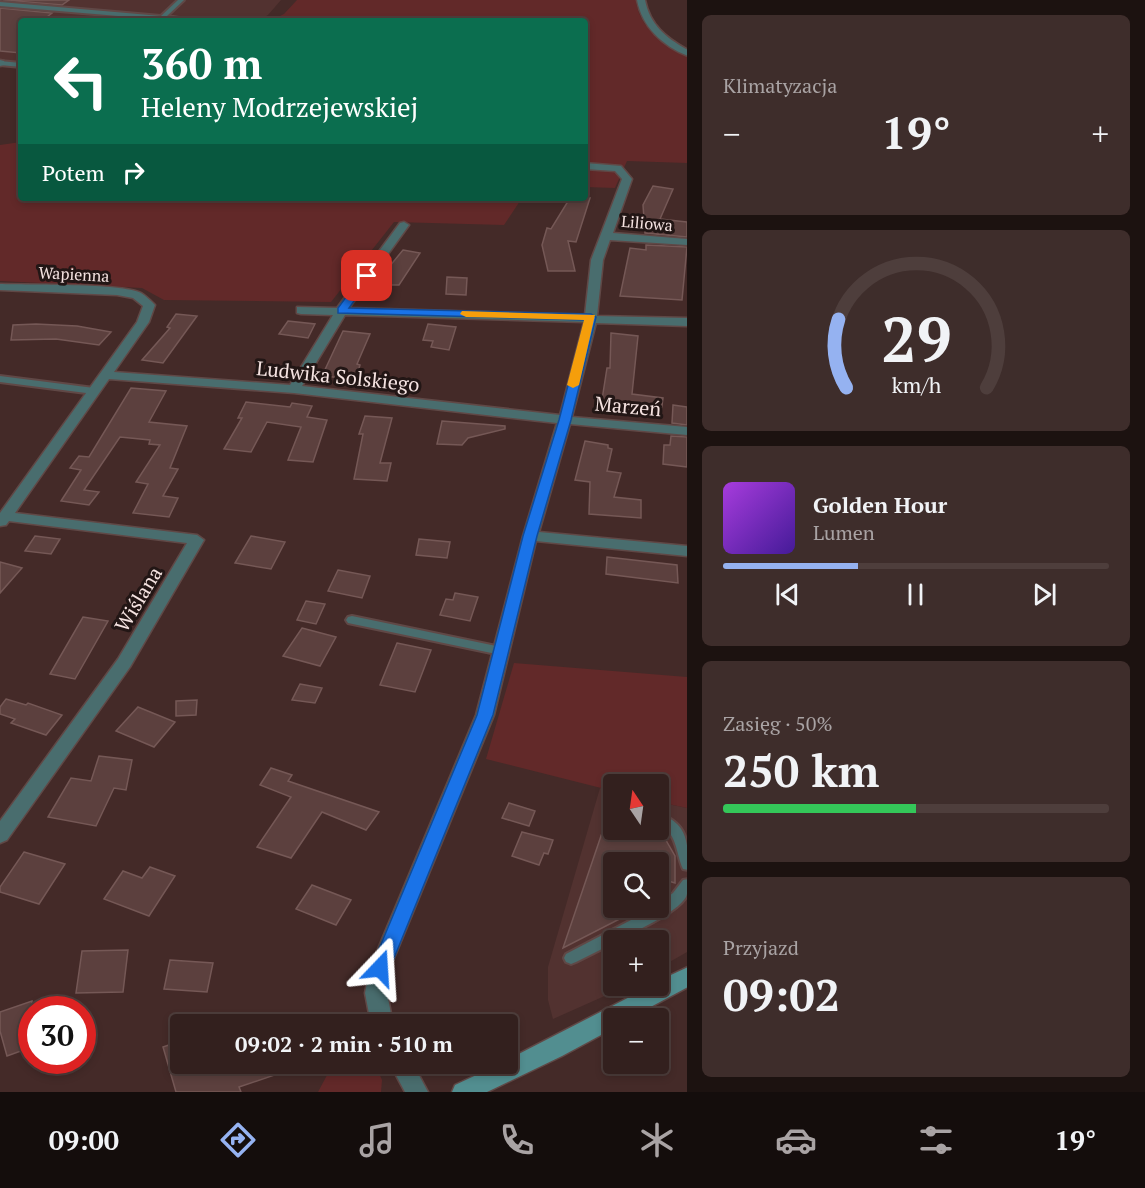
<!DOCTYPE html>
<html lang="pl">
<meta charset="utf-8">
<style>
:root{--surface:#33201e;--page:#3e2d2b;--text:#f1f3f6;--muted:#a9a3a4;--line:#4e3e3c;--accent:#95b2f1}
body{margin:0;font-family:"PT Serif",serif;background:var(--page);color:var(--text);height:100vh;display:flex;flex-direction:column;font-size:22px;white-space:nowrap}
*{box-sizing:border-box;margin:0}
p{font-size:20px;color:var(--muted)}
.icon{flex:none;width:33px;height:33px;fill:none;stroke:currentColor;stroke-width:2;stroke-linecap:round;stroke-linejoin:round}
.map{position:relative;flex:1;overflow:hidden}
.side{display:flex;flex-direction:column;gap:15px;padding:15px;background:#1c1210;width:458px}
.side>*{flex:none}
.banner{position:absolute;left:18px;top:18px;width:570px;height:183px;border-radius:6px;box-shadow:0 3px 9px #0003,0 0 0 2px var(--line);background:#0b6e4f;color:#fff;overflow:hidden}
.needle{width:39px;rotate:347deg}
.buttons{position:absolute;left:603px;top:774px;display:grid;gap:12px}
.buttons a{display:grid;place-items:center;width:66px;height:66px;border-radius:6px;background:var(--surface);box-shadow:0 3px 9px #0003,0 0 0 2px var(--line);font-size:30px}
.speed{position:absolute;left:18px;top:996px;display:flex;gap:12px;font-size:30px;font-weight:700;text-align:center}
.speed>*{display:grid;place-content:center;width:78px;height:78px;border-radius:50%;background:var(--surface);box-shadow:0 3px 9px #0003,0 0 0 2px var(--line);line-height:1}
.speed .limit{border:9px solid #d22;background:#fff;color:#111}
.pin{position:absolute;display:grid;place-items:center;width:51px;height:51px;color:#fff;margin:-26px;border-radius:12px;box-shadow:0 3px 9px #0006}
.me{position:absolute;width:66px;margin:-33px;rotate:20deg;stroke-linejoin:round;filter:drop-shadow(0 0 4px #0008)}
.turn{display:flex;align-items:center;gap:21px;height:126px;padding:0 24px;font-size:27px}
.turn .icon{width:78px;height:78px;stroke-width:2.5}
.turn b{display:block;font-size:42px;line-height:51px}
.then{display:flex;align-items:center;height:57px;padding:0 24px;background:#0003;gap:12px;font-size:22px}
.big{font-size:45px;font-weight:700;line-height:1.1}
.side .tile{flex:1;display:flex;flex-direction:column;justify-content:center;gap:9px;min-width:0;padding:0 21px;border-radius:9px;background:var(--page)}
.side .dial{align-items:center;gap:0}
.dial svg{height:156px;overflow:visible;fill:none;stroke:var(--line);stroke-width:7;stroke-linecap:round;text-anchor:middle}
.dial text{fill:var(--text);stroke:none}
.song{display:flex;align-items:center;gap:18px}
.cover{width:72px;height:72px;border-radius:9px;background:linear-gradient(135deg,hsl(280 70% 55%),hsl(260 70% 35%))}
.played{height:6px;border-radius:3px;background:linear-gradient(90deg,var(--accent) 35%,var(--line) 35%)}
.keys{display:flex;justify-content:space-around;direction:ltr}
.heat{display:flex;justify-content:space-between;align-items:center;font-size:33px;direction:ltr}
.charge{height:9px;border-radius:4px;background:linear-gradient(90deg,#34c759 50%,var(--line) 0)}
.trip{position:absolute;left:170px;top:1014px;width:348px;height:60px;border-radius:6px;background:var(--surface);box-shadow:0 3px 9px #0003,0 0 0 2px var(--line);font-weight:700;line-height:60px;text-align:center}
.menu{display:flex;height:96px;justify-content:space-around;align-items:center;background:#140d0c;color:var(--muted)}
.menu .icon{width:42px;height:42px}
.menu .on{color:var(--accent)}
.menu b{font-size:27px;color:var(--text)}
main{display:flex;flex:1;min-height:0}
.map>svg:first-child{display:block}
.built{fill:#523230;fill-rule:evenodd}
.green{fill:#622929}
.building{fill:#5c403e;stroke:#755856;stroke-width:1.5}
.lines{fill:none;stroke-linecap:round;stroke-linejoin:round}
.lane-casing{stroke:#604846;stroke-width:4}
.street-casing{stroke:#604846;stroke-width:3}
.secondary-casing{stroke:#604846;stroke-width:3}
.lane{fill:#496d6e;fill-rule:evenodd}
.street{fill:#496d6e;fill-rule:evenodd}
.secondary{fill:#528e90;fill-rule:evenodd}
.route{fill:#1a73e8;stroke:#114b97;stroke-width:1.5}
.slow{fill:#f59e0b}
.labels{text-anchor:middle;dominant-baseline:central;stroke-width:6;stroke-linejoin:round;paint-order:stroke}
.far-street-label{font-size:16px;fill:#f5e3e1;stroke:#221615}
.street-label{font-size:20px;fill:#f5e3e1;stroke:#221615}
</style>
<main>
<div class="map">
<svg width="688" height="1092" viewBox="0 0 688 1092">
<rect width="100%" height="100%" fill="#442a28"/>
<g class="built">
<path d="M0 0H281L268 15 256 21H21V63L0 61Z"/>
<path d="M600 788 613 791 614 830H658L659 802 687 808V952L659 968 658 940H614V986H627L553 1019 548 1000V967ZM614 862H658V908H614Z"/>
</g>
<g class="green">
<path d="M297 0H636C639 29 664 43 687 56V163L627 161 615 188 585 187V21H270L284 14Z"/>
<path d="M21 142V198H522L504 225 394 222 331 302 164 300 142 288 0 281V145Z"/>
<path d="M514 663 687 677V808L659 802 658 784H614L613 791 486 759Z"/>
<path d="M333 1064H375L382 1080 381 1092H318Z"/>
</g>
<g class="building">
<path d="M3 0H69L62 5Z"/>
<path d="M0 8 52 13 43 20 21 18V53L0 51Z"/>
<path d="M653 186 673 189 660 219 687 222V237L645 233 643 205Z"/>
<path d="M570 198H590L576 242 568 241 575 271H548L542 245 547 228 551 229Z"/>
<path d="M646 245 687 247 682 300 620 296 630 248 646 250Z"/>
<path d="M403 250 420 253 399 285H388L389 267Z"/>
<path d="M447 277 467 278 466 295 446 294Z"/>
<path d="M176 314 197 316 163 363 142 360 170 328 167 327Z"/>
<path d="M288 321 315 324 308 338 279 334Z"/>
<path d="M36 324 77 326 111 332 99 345 56 339 11 340 13 325Z"/>
<path d="M428 324 456 327 449 350 431 347 433 341 423 340Z"/>
<path d="M343 331 370 334 357 364 360 365 356 379 322 376Z"/>
<path d="M611 333 638 336 632 394 663 398 661 413 601 406 607 368H610Z"/>
<path d="M131 388 166 391 149 422 187 426 170 468 178 469 163 496 178 498 169 517 133 513 148 484 136 482 160 445 149 444 150 440 120 437 84 490 99 492 89 505 61 501 81 470 70 468 79 456 89 457Z"/>
<path d="M246 402 290 407 292 403 312 406 307 417 327 420 313 462 288 460 301 427 267 422 251 452 224 449 242 418H238Z"/>
<path d="M673 405 687 407V425L672 423Z"/>
<path d="M365 416 392 418 380 463H391L387 481 354 479 363 434H359Z"/>
<path d="M442 421 505 426V429L468 438 462 445 437 444Z"/>
<path d="M671 436 687 437V467L663 464 664 445H670Z"/>
<path d="M585 441 608 445V448L612 449 607 471 621 473 614 497 641 500V518L589 514 590 482 575 480Z"/>
<path d="M35 536 60 539 51 554 25 551Z"/>
<path d="M251 536 285 542 271 569 235 563Z"/>
<path d="M419 539 450 542 447 558 416 555Z"/>
<path d="M607 557 677 565 678 583 606 574Z"/>
<path d="M0 562 22 568 0 593Z"/>
<path d="M338 570 370 576 362 598 328 591Z"/>
<path d="M455 593 478 597 470 621 440 615 446 599 453 600Z"/>
<path d="M306 601 325 604 316 624 297 620Z"/>
<path d="M83 617 108 621 75 679 50 674Z"/>
<path d="M302 628 336 637 320 666 283 656Z"/>
<path d="M397 643 431 650 415 692 380 685Z"/>
<path d="M300 684 322 688 315 703 292 700Z"/>
<path d="M6 699 26 705 28 703 62 715 46 735 11 723 15 719 0 714V707Z"/>
<path d="M197 700 196 715 176 716V701Z"/>
<path d="M138 707 175 722 154 747 116 731Z"/>
<path d="M99 756 132 760 126 790 114 788 96 826 48 817 71 778 91 781Z"/>
<path d="M271 768 292 775 288 781 379 812 366 830 322 812 291 858 257 847 291 797 260 785Z"/>
<path d="M509 803 535 811 529 826 502 818Z"/>
<path d="M603 830H660L675 856V883L658 878V862H614V908H641L563 948Z"/>
<path d="M522 832 553 840 548 854 544 853 539 865 512 856Z"/>
<path d="M24 852 65 864 39 904 0 892V887Z"/>
<path d="M150 867 175 876 149 916 104 899 123 871 142 878Z"/>
<path d="M312 885 351 900 336 925 296 909Z"/>
<path d="M128 950 123 992 76 993 82 951Z"/>
<path d="M170 960 213 963 207 992 164 989Z"/>
<path d="M32 1001V1047L7 1056 0 1031V1012Z"/>
<path d="M180 1041V1064H301V1066L239 1087 241 1092H176L163 1047Z"/>
</g>
<g class="lines">
<g class="lane-casing">
<g id="lane">
<path d="M178 0H184L167 16 179 18V20L177 21 0 6V2L161 16Z"/>
<path d="M0 61 21 63V67L0 65Z"/>
<path d="M0 376 94 388 99 391 94 394 0 382Z"/>
<path d="M352 616 501 647 505 648 507 651 505 654 501 655 348 623 346 620 348 617Z"/>
<path d="M658 813C688 824 688 841 688 870L683 869C675 851 678 834 658 823Z"/>
<path d="M688 879C688 885 688 892 686 897 677 913 634 932 618 940H614V943L576 962 571 964 566 962 564 958 566 954 654 908H658V904L673 893 683 880Z"/>
</g>
</g>
<g class="street-casing">
<g id="street">
<path d="M637 0H645C650 25 666 38 688 50V56C663 46 642 27 637 0Z"/>
<path d="M0 60 4 61V65L0 66Z"/>
<path d="M585 163 621 166 632 179 613 233 688 239V245L610 240 603 260 597 316 688 318V326L596 323 572 417 688 427V435L570 424 539 532 688 546V556L536 541 494 715 390 968 387 993 393 1024H371L365 993 370 968 476 715 523 536 557 423 294 393 109 379 15 513 197 535 204 540 130 667 7 840 0 843V821L118 659 187 543 9 521 6 525 0 526V513L137 322 143 306 133 298 117 295 0 290V284C27 285 122 283 141 293 146 296 151 301 155 305L149 322 114 372 290 385 333 315 301 314 297 313V307L337 308 400 223 404 222 409 225 349 308 585 315 591 260 622 179 615 171 585 169ZM345 315 584 322 560 415 302 386Z"/>
<path d="M390 1064H413L428 1092H405Z"/>
</g>
</g>
<g class="secondary-casing">
<path id="secondary" d="M688 967V987L630 1018H614V1028L562 1056 487 1092H452L455 1085 500 1064H507V1060L651 986H658V981Z"/>
</g>
<use href="#lane" class="lane"/>
<use href="#street" class="street"/>
<use href="#secondary" class="secondary"/>
</g>
<path class="route" d="M367 273 372 276 349 308 591 314 596 317 571 420 537 536 493 715 390 968 387 974 380 976 374 974 371 968 477 715 523 536 559 420 585 320 338 313V308L363 274Z"/>
<path class="slow" d="M462 311 595 315 579 385 573 388 567 385 584 320 466 317 460 314Z"/>
<g class="labels">
<g class="far-street-label">
<text transform="translate(647 223) rotate(5)">Liliowa</text>
<text transform="translate(74 274) rotate(3)">Wapienna</text>
</g>
<g class="street-label">
<text transform="translate(338 376) rotate(6)">Ludwika Solskiego</text>
<text transform="translate(628 406) rotate(5)">Marzeń</text>
<text transform="translate(138 599) rotate(-59)">Wiślana</text>
</g>
</g>
</svg>
<div class="buttons">
<a><svg class="needle" viewBox="-14 -14 28 28"><path d="M0-13l5 13h-10z" fill="#e53935"/><path d="M0 13l5-13h-10z" fill="#a9a3a4"/></svg></a>
<a><svg class="icon" aria-label="search" viewBox="0 0 24 24"><circle cx="10" cy="10" r="6"/><path d="M15 15l6 6"/></svg></a>
<a>+</a>
<a>−</a>
</div>
<div class="speed"><div class="limit">30</div></div>
<div class="pin" style="left:367px;top:276px;background:#d93025"><svg class="icon" aria-label="arrive" viewBox="0 0 24 24"><path d="M6 21V4h12l-3 4 3 4H6"/></svg></div>
<svg class="me" style="left:380px;top:968px" viewBox="-20 -20 40 40"><path d="M0-17L14 15 0 8-14 15z" fill="#1a73e8" stroke="#fff" stroke-width="4"/></svg>
<div class="trip">09:02 · 2 min · 510 m</div>
<div class="banner">
<div class="turn"><svg class="icon" aria-label="left" viewBox="0 0 24 24"><path d="M17 20v-9H6M10 6l-5 5 5 5"/></svg><div><b>360 m</b>Heleny Modrzejewskiej</div></div>
<div class="then">Potem<svg class="icon" aria-label="right" viewBox="0 0 24 24"><path d="M7 20v-9h11M14 6l5 5-5 5"/></svg></div>
</div>
</div>
<section class="side">
<div class="tile"><p>Klimatyzacja</p>
<div class="heat"><a>−</a><b class="big">19°</b><a>+</a></div>
</div>
<div class="tile dial"><svg viewBox="0 0 100 80">
<path d="M14 69A42 42 0 1 1 86 69"/>
<path d="M14 69A42 42 0 0 1 10 34" stroke="#95b2f1"/>
<text x="50" y="56" font-size="32" font-weight="700">29</text>
<text x="50" y="72" font-size="11">km/h</text>
</svg></div>
<div class="tile">
<div class="song"><i class="cover"></i><div><b>Golden Hour</b><p>Lumen</p></div></div>
<div class="played"></div>
<div class="keys"><svg class="icon" aria-label="previous" viewBox="0 0 24 24"><path d="M18 5L8 12l10 7zM5 5v14"/></svg><svg class="icon" aria-label="pause" viewBox="0 0 24 24"><path d="M8 5v14M16 5v14"/></svg><svg class="icon" aria-label="next" viewBox="0 0 24 24"><path d="M6 5l10 7-10 7zM19 5v14"/></svg></div>
</div>
<div class="tile"><p>Zasięg · 50%</p><b class="big">250 km</b><div class="charge"></div></div>
<div class="tile"><p>Przyjazd</p><b class="big">09:02</b></div>
</section>
</main>
<nav class="menu">
<b>09:00</b>
<svg class="icon on" aria-label="directions" viewBox="0 0 24 24"><path d="M12 3l9 9-9 9-9-9zM9 14v-3h6M13 9l2 2-2 2"/></svg>
<svg class="icon" aria-label="music" viewBox="0 0 24 24"><path d="M9 18V5l10-2v13"/><circle cx="6" cy="18" r="3"/><circle cx="16" cy="16" r="3"/></svg>
<svg class="icon" aria-label="phone" viewBox="0 0 24 24"><path d="M5 4h4l2 5-3 2q2 4 5 5l2-3 5 2v4C11 20 4 13 5 4z"/></svg>
<svg class="icon" aria-label="climate" viewBox="0 0 24 24"><path d="M12 3v18M4 7l16 10M4 17L20 7"/></svg>
<svg class="icon" aria-label="car" viewBox="0 0 24 24"><path d="M5 17H2v-5l4-1 3-4h7l3 4 3 1v5h-3M9 17h6M6 11h13"/><circle cx="7" cy="17" r="2"/><circle cx="17" cy="17" r="2"/></svg>
<svg class="icon" aria-label="filters" viewBox="0 0 24 24"><path d="M4 7h16M4 17h16"/><circle cx="9" cy="7" r="2"/><circle cx="15" cy="17" r="2"/></svg>
<b>19°</b>
</nav>
